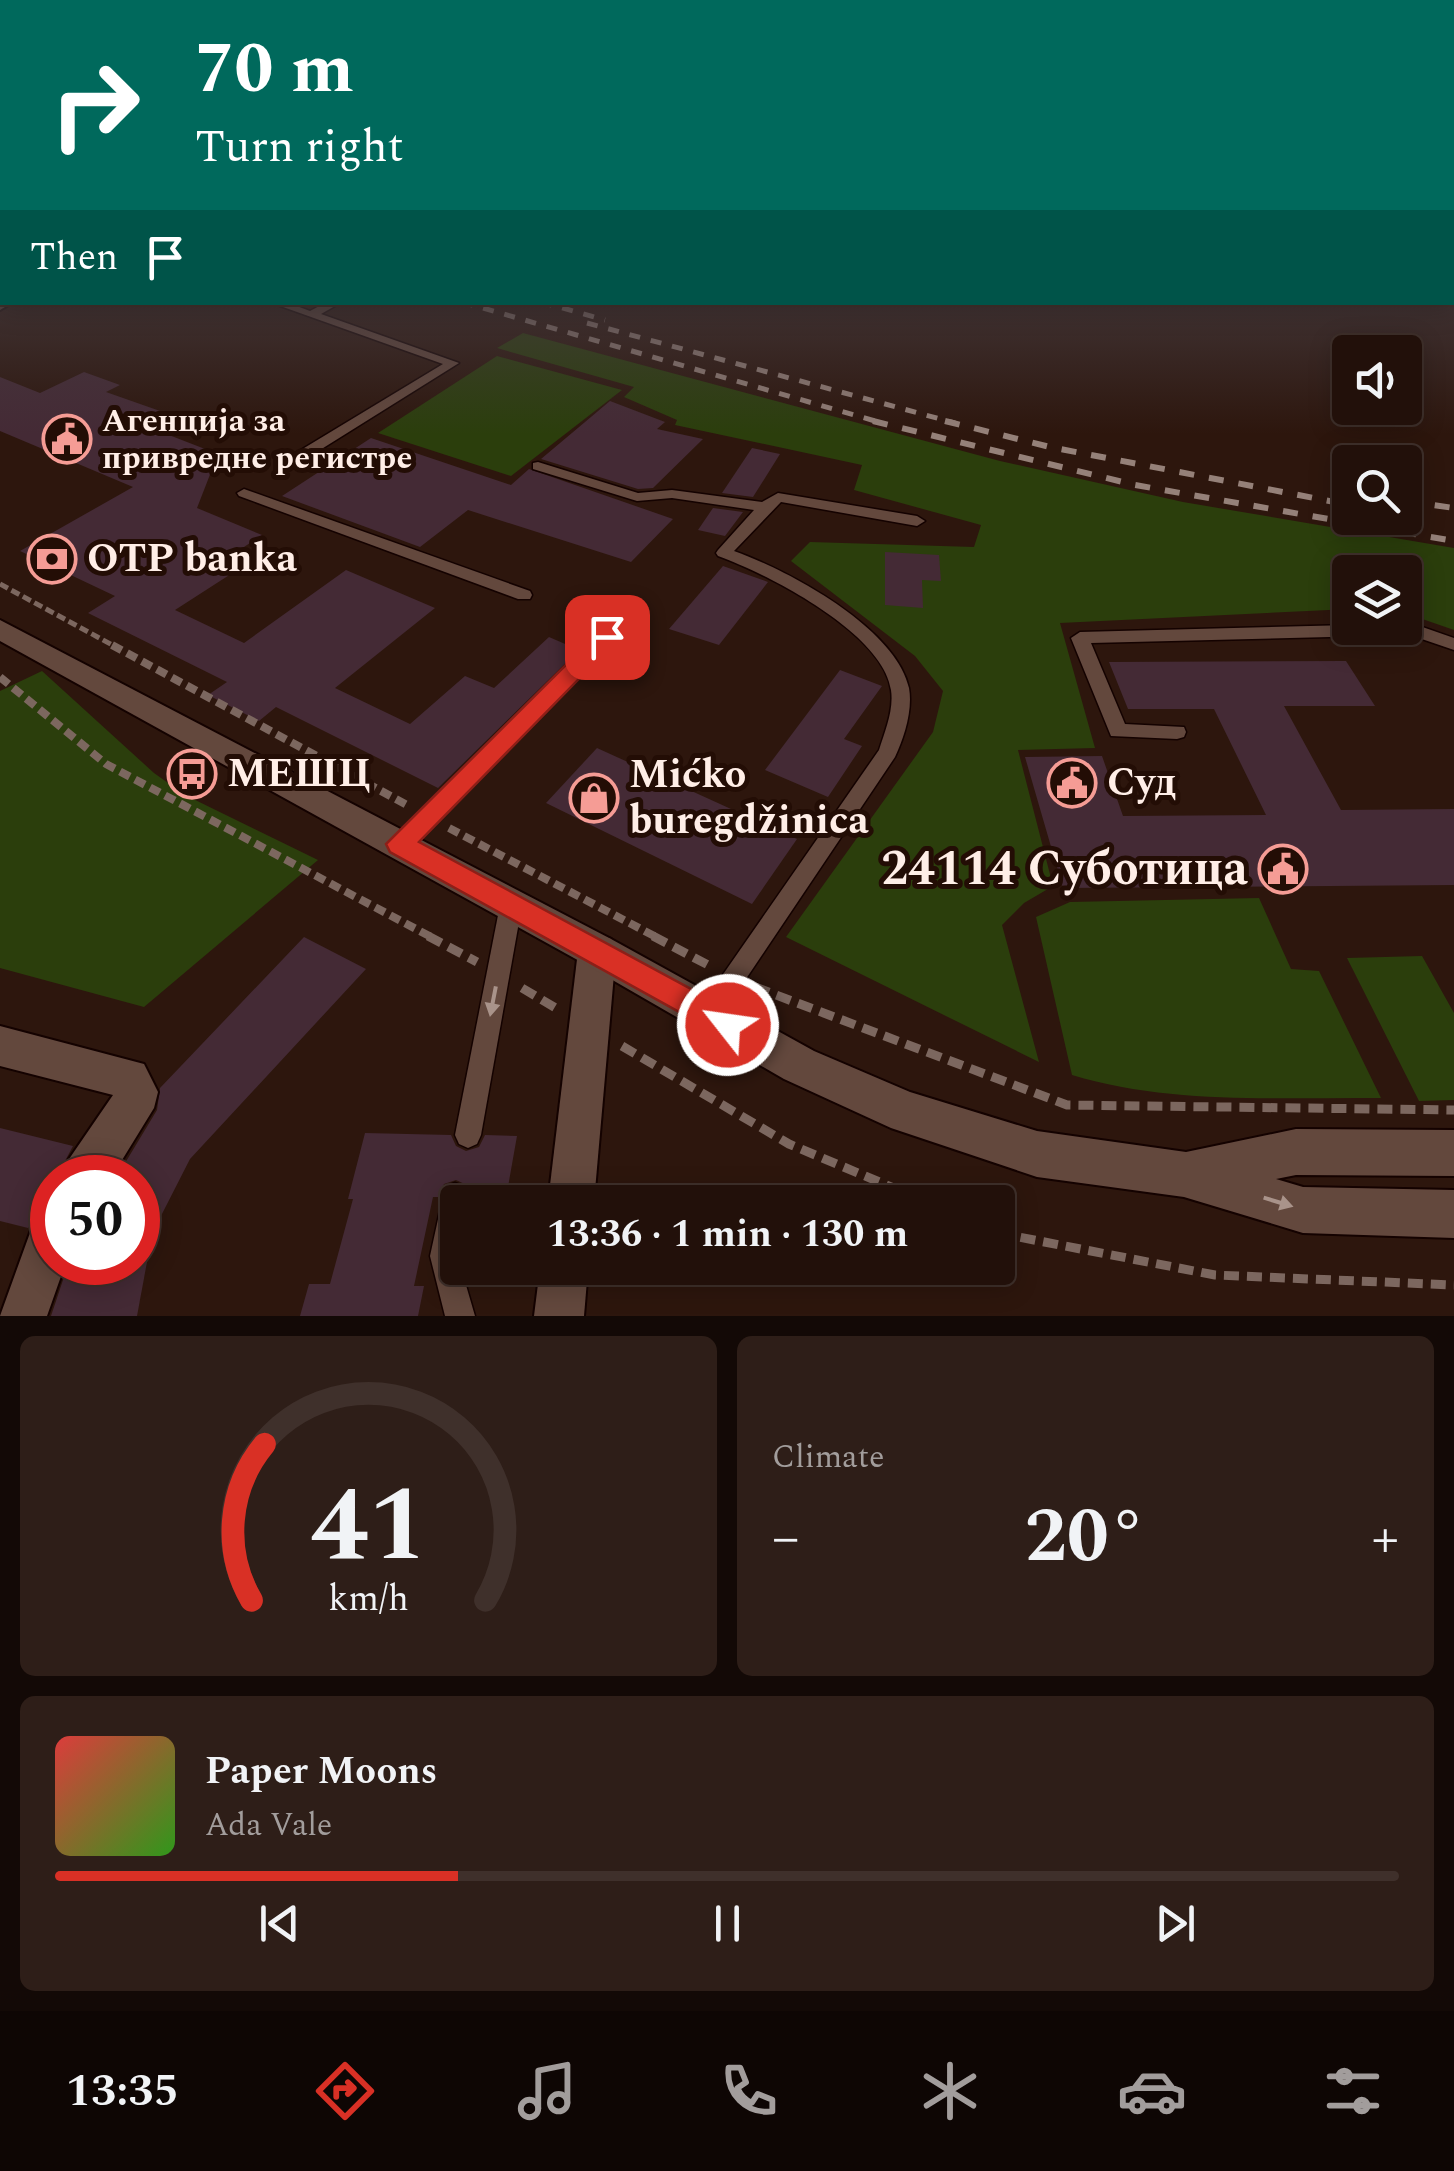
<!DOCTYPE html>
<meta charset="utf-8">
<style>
:root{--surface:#22100a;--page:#2e1e18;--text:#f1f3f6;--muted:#a29d9c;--line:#3f302b;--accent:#d93025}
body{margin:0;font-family:Spectral,serif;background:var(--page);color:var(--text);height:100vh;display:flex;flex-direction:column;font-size:38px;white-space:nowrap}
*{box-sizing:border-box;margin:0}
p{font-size:32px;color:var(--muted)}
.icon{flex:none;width:55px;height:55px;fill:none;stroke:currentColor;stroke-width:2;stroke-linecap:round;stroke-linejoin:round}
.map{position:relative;height:1316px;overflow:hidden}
.panel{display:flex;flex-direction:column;gap:20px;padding:20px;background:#130906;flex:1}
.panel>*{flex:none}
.banner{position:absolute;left:0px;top:0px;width:1455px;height:305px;box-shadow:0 5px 25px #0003,0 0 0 2px var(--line);background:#00695c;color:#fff;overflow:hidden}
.fabs{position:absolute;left:1332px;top:335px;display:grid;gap:20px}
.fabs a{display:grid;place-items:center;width:90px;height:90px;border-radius:10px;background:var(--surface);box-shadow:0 5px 25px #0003,0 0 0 2px var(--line);font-size:50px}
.speed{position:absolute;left:30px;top:1155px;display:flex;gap:20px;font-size:50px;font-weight:700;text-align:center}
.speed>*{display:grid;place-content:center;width:130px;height:130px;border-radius:50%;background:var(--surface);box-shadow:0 5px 25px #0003,0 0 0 2px var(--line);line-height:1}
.speed .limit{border:15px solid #d22;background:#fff;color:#111}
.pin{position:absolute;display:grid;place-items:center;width:85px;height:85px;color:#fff;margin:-42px;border-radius:20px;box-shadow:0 5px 15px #0006}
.me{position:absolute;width:110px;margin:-55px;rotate:300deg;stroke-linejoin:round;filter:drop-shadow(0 0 8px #0008)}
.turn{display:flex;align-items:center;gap:35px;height:210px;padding:0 30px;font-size:45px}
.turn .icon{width:130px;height:130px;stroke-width:2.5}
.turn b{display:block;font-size:70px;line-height:85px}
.then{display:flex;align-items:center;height:95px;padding:0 30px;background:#0003;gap:20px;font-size:38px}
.big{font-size:75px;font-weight:700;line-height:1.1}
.panel .widget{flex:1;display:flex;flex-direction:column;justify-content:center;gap:15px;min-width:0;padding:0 35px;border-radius:15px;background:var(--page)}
.panel .dial{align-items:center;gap:0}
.dial svg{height:260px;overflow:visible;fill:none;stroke:var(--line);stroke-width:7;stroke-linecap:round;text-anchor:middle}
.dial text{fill:var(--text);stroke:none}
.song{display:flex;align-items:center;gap:30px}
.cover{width:120px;height:120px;border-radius:15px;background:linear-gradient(135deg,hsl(0 70% 55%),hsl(110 70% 35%))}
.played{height:10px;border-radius:5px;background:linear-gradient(90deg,var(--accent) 30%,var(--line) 30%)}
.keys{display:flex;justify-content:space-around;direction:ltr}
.heat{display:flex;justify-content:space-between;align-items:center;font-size:55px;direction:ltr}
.panel .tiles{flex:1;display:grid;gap:20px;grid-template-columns:1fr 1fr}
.widget:last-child{grid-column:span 2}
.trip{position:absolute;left:440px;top:1185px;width:575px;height:100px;border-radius:10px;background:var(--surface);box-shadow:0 5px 25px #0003,0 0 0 2px var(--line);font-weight:700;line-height:100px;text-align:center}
.dock{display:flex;height:160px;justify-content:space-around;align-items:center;background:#0e0604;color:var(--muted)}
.dock .icon{width:70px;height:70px}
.dock .active{color:var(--accent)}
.dock b{font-size:45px;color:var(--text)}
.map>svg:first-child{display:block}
.green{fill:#2b3e0c}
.building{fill:#442a35}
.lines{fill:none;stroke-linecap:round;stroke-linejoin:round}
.service-casing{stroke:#140200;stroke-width:3}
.minor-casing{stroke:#140200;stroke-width:4}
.secondary-casing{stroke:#140200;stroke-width:4}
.path-far2{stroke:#7c675f;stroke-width:5;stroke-dasharray:9 4;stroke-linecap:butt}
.path-far1{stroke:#7c675f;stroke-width:8;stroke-dasharray:11 6;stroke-linecap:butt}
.path{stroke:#7c675f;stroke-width:9;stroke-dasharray:15 8;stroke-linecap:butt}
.service{fill:#63483d;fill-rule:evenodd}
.minor{fill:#63483d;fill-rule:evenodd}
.secondary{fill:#63483d;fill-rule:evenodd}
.rail-far1{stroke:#958179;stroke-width:5;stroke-dasharray:11 11;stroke-linecap:butt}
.rail{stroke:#958179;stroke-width:6;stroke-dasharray:15 15;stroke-linecap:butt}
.oneway{fill:#a9938a}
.route{fill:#d93025;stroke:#8d1f18;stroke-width:2.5}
.labels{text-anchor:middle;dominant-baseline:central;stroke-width:10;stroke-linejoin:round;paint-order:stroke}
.far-poi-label{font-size:32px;font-weight:bold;fill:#ffeee7;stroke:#230d05;text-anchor:start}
.poi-label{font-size:40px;font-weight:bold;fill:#ffeee7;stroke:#230d05;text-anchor:start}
.near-poi-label{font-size:48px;font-weight:bold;fill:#ffeee7;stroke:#230d05;text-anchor:end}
</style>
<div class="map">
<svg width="1454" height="1316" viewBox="0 0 1454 1316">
<rect width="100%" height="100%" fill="#2d160d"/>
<g class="green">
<path d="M523 333 1000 461 1183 502 1454 548V630L1405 613V572H1350V609L1060 623 1095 748 1018 750 1053 886 1024 903 1002 925 1039 1062 786 937 933 732 943 691 915 656 791 561 810 542 974 547 981 525 854 490 862 465 675 425 677 420 624 397 634 387 497 348Z"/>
<path d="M497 356 622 390 511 476 378 433Z"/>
<path d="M42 671 154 773 185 795 318 860 144 1007 0 968V691Z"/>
<path d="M1259 898 1291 969 1319 971 1381 1098C1279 1097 1170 1105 1072 1075L1036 917 1070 902Z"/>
<path d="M1422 956 1454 1013V1100L1419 1101 1347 958Z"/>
</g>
<g class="building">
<path d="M84 372 120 385 106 392 180 418 156 430 218 454 197 508 262 535 217 565 234 572 175 610 244 643 346 570 435 608 335 688 410 724 465 676 494 688 549 637 579 650 438 788 276 707 259 721 208 695 227 682 88 613 115 596 20 551 133 487 0 431V377L40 393Z"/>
<path d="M610 401 665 422 657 429 703 439 653 488 638 489 541 459Z"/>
<path d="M371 438 511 485 529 469 673 519 631 562 468 510 420 547 282 496Z"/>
<path d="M752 448 780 454 753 497 722 493Z"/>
<path d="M713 508 743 512 725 536 698 530Z"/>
<path d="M885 552 939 555 941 581 922 580 923 608 885 605Z"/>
<path d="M723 566 768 582 719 645 669 629Z"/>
<path d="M1346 661 1375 706H1284L1341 810 1454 809V885L1063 888 1025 757 1102 756 1123 816 1266 815 1214 709H1128L1109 662Z"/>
<path d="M840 670 882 686 844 739 862 746 828 797 765 770Z"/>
<path d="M597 748 797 839 752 904 546 803Z"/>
<path d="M304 937 366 969 190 1159 138 1261V1178H116L157 1110 160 1088Z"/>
<path d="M0 1128 73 1146 56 1178H52V1191L28 1228 0 1221Z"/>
<path d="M365 1133 451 1135 456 1146 466 1151 479 1147 485 1135 517 1136 506 1198 471 1197 469 1186 456 1180 444 1184 439 1197H433L414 1286H424L418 1316H300L309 1284H330L353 1199H348Z"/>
<path d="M69 1262H147L137 1316H51Z"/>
</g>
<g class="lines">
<g class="service-casing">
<g id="service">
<path d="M269 302H286L310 311 327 302H342L321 314 459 363 296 465H286V459L443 364Z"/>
<path d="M538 462 638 493 672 490 762 502 778 493 917 516 925 521 917 526 781 502 734 551C788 570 896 628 909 688 913 710 904 738 895 757L717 1022 709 1025 701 1022 697 1014 701 1006 879 750C885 731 894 710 891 690 883 633 768 574 718 556L716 553 718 550 754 510 672 498 637 501 533 469V463Z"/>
<path d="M244 489 530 591 532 595 530 599H518L239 496 237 493Z"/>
<path d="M1411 623 1454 638V650L1410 635 1091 643 1125 724 1184 727 1186 732 1184 737 1177 739 1111 736 1071 638 1080 632 1350 625V628H1405V624Z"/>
<path d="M607 631 616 637 613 641 406 851 399 853 392 851 389 845 392 839 601 633Z"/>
<path d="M511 896 519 899 522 905 481 1135 477 1144 468 1148 459 1144 455 1135 500 905 503 899Z"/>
<path d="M455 1183 465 1187 468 1202H458V1268H461L475 1316H445L430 1256 445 1187Z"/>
</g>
</g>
<g class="minor-casing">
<g id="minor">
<path d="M597 934 611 939 616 951 594 1202H548L578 951 583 939Z"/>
<path d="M0 1026 144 1064 158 1092 154 1108 111 1178H60L67 1162 113 1095 0 1066Z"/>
<path d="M52 1212V1262H66L47 1316H0L35 1219Z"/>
<path d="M540 1268H588L584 1316H534Z"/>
</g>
</g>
<g class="secondary-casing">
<g id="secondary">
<path d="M0 297 2 302H13L0 310Z"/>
<path d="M0 620 611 939 814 1051 910 1092 1037 1131 1186 1152 1296 1129 1454 1130V1176L1296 1175 1276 1179 1303 1187 1454 1190V1238L1303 1233 1184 1197 1037 1177 891 1128 784 1079 583 963 0 641Z"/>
</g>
</g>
<path class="path-far2" d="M0 584 116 647"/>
<g class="path-far1">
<path d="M112 645 407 805"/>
<path d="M0 677 106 764 433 938"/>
<path d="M449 828 658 938"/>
</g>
<g class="path">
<path d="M428 936 477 962"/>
<path d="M653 936 712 967"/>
<path d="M755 987 1067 1105 1454 1110"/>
<path d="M522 988 559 1010"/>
<path d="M622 1046 789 1144 927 1202"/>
<path d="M998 1233 1215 1275 1454 1285"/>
</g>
<use href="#service" class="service"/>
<use href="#minor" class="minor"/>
<use href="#secondary" class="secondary"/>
<g class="rail-far1">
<path d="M462 302 882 423"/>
<path d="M541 302 605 320"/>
<path d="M587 323 955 423"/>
</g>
<g class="rail">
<path d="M873 421 1135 485 1454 541"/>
<path d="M945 421 1050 447 1350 505"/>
<path d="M1405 501 1454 508"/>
</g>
</g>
<defs><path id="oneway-solid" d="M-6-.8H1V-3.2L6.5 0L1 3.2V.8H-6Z" transform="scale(2.5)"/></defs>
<g class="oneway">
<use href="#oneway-solid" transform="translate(493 1001) rotate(101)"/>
<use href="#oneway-solid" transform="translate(1278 1202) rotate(17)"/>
</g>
<linearGradient id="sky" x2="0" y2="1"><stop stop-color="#190c07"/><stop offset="0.58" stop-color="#463c40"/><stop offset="1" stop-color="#463c40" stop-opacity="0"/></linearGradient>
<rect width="1454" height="434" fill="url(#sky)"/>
<path class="route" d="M607 630 615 632 618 637 615 642 419 842 739 1015 743 1025 739 1035 728 1039 390 852 386 844 599 632Z"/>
<defs>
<g id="civic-ring" transform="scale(2.5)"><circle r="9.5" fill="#230d05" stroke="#f59c95" stroke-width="1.5"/><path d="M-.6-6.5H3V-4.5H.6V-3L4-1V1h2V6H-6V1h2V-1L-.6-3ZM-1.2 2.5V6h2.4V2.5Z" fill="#f59c95"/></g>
<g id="bank-ring" transform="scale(2.5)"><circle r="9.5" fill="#230d05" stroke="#f59c95" stroke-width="1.5"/><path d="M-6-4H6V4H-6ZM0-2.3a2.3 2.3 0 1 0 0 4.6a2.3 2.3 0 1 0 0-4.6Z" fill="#f59c95"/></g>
<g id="bus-ring" transform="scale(2.5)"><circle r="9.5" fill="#230d05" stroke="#f59c95" stroke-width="1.5"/><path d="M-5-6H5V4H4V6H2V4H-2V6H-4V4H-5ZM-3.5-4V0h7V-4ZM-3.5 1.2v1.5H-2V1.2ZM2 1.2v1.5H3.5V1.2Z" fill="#f59c95"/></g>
<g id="shop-ring" transform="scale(2.5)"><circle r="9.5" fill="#230d05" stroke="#f59c95" stroke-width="1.5"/><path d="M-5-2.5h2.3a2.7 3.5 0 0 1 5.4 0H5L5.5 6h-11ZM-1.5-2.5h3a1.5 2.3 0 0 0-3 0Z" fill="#f59c95"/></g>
</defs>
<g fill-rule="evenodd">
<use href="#civic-ring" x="67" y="439"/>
<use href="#bank-ring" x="52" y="559"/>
<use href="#bus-ring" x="192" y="774"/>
<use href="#civic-ring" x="1072" y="783"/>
<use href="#shop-ring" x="594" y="798"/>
<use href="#civic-ring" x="1283" y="869"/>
</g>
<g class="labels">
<g class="far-poi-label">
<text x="102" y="421">Агенција за<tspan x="102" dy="37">привредне регистре</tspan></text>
</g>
<g class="poi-label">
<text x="87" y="559">OTP banka</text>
<text x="227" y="774">МЕШЦ</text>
<text x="629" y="775">Mićko<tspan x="629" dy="46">buregdžinica</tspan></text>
<text x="1107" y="783">Суд</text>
</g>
<g class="near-poi-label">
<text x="1248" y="869">24114 Суботица</text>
</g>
</g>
</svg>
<div class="fabs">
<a><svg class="icon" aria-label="sound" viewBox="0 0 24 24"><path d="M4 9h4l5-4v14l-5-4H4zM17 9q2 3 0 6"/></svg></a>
<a><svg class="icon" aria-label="search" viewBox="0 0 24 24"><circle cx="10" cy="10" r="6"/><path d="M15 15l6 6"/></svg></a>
<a><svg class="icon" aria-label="layers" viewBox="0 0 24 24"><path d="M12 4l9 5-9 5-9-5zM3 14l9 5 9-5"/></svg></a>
</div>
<div class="speed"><div class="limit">50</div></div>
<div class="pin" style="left:607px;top:637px;background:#d93025"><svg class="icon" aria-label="arrive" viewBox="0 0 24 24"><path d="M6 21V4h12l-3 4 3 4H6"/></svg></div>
<svg class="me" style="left:728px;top:1025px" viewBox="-20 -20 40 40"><circle r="17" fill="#d93025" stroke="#fff" stroke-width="3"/><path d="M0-11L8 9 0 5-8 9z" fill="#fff"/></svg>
<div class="trip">13:36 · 1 min · 130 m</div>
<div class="banner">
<div class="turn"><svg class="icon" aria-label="right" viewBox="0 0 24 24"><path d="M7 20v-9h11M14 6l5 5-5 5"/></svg><div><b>70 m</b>Turn right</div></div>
<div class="then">Then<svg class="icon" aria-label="arrive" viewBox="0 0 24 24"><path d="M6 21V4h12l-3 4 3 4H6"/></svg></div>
</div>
</div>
<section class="panel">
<div class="tiles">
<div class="widget dial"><svg viewBox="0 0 100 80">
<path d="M14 69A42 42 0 1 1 86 69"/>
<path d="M14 69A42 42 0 0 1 18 21" stroke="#d93025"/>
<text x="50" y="56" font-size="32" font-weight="700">41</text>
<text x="50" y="72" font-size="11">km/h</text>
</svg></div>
<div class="widget"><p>Climate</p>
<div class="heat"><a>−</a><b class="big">20°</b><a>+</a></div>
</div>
<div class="widget">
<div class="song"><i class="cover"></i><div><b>Paper Moons</b><p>Ada Vale</p></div></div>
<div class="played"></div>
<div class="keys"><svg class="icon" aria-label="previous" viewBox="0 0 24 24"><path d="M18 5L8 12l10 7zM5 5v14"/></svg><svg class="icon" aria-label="pause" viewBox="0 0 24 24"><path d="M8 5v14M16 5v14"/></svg><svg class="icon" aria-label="next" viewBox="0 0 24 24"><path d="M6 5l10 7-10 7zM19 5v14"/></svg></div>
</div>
</div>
</section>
<nav class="dock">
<b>13:35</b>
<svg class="icon active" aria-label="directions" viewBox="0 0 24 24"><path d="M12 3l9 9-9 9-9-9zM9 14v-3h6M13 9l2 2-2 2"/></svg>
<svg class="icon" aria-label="music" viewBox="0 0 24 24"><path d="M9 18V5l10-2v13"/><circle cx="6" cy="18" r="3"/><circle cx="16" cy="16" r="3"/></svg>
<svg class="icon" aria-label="phone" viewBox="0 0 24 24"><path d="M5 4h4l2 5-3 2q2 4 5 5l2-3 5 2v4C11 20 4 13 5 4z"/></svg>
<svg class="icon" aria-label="climate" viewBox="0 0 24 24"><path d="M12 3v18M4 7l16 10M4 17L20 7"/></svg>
<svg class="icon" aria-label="car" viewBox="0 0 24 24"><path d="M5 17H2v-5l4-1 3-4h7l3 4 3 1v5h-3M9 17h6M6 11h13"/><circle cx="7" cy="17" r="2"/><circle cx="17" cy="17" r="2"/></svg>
<svg class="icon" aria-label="filters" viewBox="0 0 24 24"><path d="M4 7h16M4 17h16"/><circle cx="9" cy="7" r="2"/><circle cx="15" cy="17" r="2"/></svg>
</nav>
